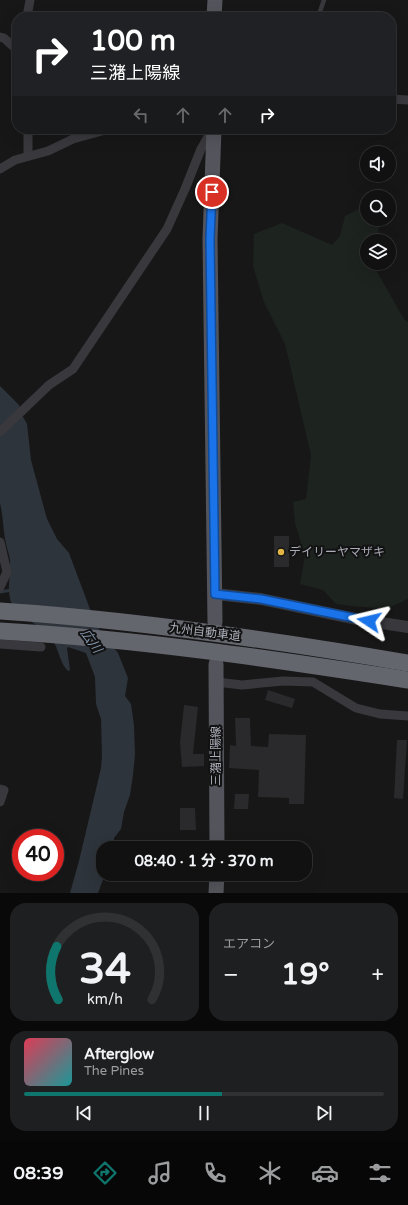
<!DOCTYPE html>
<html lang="ja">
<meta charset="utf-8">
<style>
:root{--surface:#111112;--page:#1e1f20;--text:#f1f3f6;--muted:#9c9d9f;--line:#303132;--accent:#0f766e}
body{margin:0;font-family:"Varela Round","Noto Sans JP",sans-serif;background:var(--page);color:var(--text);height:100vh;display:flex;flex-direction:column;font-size:15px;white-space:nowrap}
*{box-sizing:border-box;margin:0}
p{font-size:13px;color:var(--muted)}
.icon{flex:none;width:22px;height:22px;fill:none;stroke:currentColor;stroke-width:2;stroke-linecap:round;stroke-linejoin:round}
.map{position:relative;height:893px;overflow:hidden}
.drawer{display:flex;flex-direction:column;gap:10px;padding:10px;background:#09090a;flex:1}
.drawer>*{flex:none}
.hud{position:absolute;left:12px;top:12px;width:384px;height:122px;border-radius:16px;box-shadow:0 4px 16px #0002,0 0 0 1px var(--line);background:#202124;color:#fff;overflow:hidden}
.controls{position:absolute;left:360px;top:146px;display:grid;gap:8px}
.controls a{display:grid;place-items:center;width:36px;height:36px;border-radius:50%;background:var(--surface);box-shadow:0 4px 16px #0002,0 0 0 1px var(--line);font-size:20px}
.speed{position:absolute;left:12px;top:829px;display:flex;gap:8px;font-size:20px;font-weight:700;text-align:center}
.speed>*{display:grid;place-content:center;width:52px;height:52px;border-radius:50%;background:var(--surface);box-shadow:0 4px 16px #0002,0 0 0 1px var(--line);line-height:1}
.speed .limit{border:6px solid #d22;background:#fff;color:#111}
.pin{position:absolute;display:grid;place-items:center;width:34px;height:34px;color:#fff;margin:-17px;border:2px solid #fff;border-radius:50%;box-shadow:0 1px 4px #0007}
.me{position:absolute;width:44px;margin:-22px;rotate:280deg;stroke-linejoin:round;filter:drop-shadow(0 0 3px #0008)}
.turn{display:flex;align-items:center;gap:14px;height:84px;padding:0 12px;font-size:18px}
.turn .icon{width:52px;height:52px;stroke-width:2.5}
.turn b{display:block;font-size:28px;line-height:34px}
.lanes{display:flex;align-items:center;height:38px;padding:0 12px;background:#0003;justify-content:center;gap:20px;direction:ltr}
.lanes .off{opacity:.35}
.big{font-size:30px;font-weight:700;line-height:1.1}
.drawer .widget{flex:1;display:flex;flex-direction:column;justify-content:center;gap:6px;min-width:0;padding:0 14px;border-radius:16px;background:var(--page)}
.drawer .dial{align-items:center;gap:0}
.dial svg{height:104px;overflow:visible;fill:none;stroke:var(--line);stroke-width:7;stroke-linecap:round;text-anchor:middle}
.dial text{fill:var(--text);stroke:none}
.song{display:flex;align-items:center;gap:12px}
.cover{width:48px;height:48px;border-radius:6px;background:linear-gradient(135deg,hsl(350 70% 55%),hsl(180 70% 35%))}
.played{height:4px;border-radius:2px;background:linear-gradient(90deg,var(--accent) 55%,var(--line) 55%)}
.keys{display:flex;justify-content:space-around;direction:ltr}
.heat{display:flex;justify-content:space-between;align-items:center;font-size:22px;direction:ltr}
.drawer .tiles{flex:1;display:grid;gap:10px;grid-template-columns:1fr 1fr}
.widget:last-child{grid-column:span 2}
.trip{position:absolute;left:96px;top:841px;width:216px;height:40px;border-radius:16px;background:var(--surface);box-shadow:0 4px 16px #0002,0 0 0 1px var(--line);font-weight:700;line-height:40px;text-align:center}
.menu{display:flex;height:64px;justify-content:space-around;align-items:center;background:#070707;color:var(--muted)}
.menu .icon{width:28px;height:28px}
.menu .selected{color:var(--accent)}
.menu b{font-size:18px;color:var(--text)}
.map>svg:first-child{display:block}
.green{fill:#1d231e}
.water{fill:#2e343b}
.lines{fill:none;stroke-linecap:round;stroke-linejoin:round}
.stream{stroke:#2e343b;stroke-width:3}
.building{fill:#2a2a2c}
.service{stroke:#38383d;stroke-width:4.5}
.minor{stroke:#38383d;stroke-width:9}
.tertiary{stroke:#38383d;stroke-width:12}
.primary{stroke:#54555c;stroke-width:15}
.motorway{stroke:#64666e;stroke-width:17}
.route-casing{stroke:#114b97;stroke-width:10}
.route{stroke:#1a73e8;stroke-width:7}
.poi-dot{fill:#e2b645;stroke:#121213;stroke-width:1.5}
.labels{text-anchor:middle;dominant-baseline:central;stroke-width:4;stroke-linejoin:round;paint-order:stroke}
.poi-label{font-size:12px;fill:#aaadb7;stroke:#121213;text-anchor:start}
.street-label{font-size:12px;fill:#aaadb7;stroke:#121213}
.water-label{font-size:13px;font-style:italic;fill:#8498af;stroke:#121213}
</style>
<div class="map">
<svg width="408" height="893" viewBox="0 0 408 893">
<rect width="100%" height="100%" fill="#171718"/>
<path class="green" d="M366 205H367V219H380L377 241H367V263H374L373 265 404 319 408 322V599L386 609 352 606 336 604 323 590 300 584 305 556 295 523 293 502 306 499 311 455 285 344 264 302 253 266 254 234 282 223 332 245 340 236 345 216Z"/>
<path class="water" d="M0 386 19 405 22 415 27 424 31 460 47 519 57 539 69 553 96 625 118 653 128 678 125 696 131 704 134 725 135 754 133 775 130 795 124 812 121 829 114 838V848H103V874H105L98 893H70L79 861 101 768 102 756 101 719 96 704 95 677 86 653 68 647 67 648 70 670 68 671C59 662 59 648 51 638 42 625 23 620 14 607 5 596 11 575 10 560 9 553 6 546 5 539 3 527 3 515 0 503Z"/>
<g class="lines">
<path class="stream" d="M0 592 12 590"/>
</g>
<g class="building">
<rect x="274" y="536" width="15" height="31"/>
<path d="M268 690 295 699 292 708 265 700Z"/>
<path d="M184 705 198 707 193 754H204V766L182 767 180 743Z"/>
<path d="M235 718H250L251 746 268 747 269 734 306 735 304 804H289V798L258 797 259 770 229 768 230 745 236 746Z"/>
<path d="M397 740H407L403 799 394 798Z"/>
<path d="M235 794H249L248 809H234Z"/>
<path d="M180 808H195L196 830H180Z"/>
</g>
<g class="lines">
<path class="service" d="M318 17 324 0"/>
<g class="minor">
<path d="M27 17 30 0"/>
<path d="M0 37 4 38 17 50"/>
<path d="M391 99 408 100"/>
<path d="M28 156V129"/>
<path d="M0 169 15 160 48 151 73 139 109 129"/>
<path d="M0 432 49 385 73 369 167 229 185 189 201 149 212 130"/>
<path d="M0 542 7 572 0 587"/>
<path d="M0 644 41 647"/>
<path d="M216 682 242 685 283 681 313 682 356 708 380 714 408 716"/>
<path d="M0 789 4 790 0 802"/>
</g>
<path class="tertiary" d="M215 594 261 599 356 619 408 627"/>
<g class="primary">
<path d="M214 17 215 0"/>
<path d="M214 129 210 239 215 622"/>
<path d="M216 664 217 848"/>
<path d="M216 893 217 874"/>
</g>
<g class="motorway">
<path d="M0 611C137 620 273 640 408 663"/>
<path d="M0 631C137 639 273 659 408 680"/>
</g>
</g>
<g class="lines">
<g class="route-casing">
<path id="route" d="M212 192 210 239 215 594 261 599 369 621"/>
</g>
<use href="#route" class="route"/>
</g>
<circle class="poi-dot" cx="281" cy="552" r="4"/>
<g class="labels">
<g class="poi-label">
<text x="289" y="552">デイリーヤマザキ</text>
</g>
<g class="street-label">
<text transform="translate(205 632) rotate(7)">九州自動車道</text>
<text transform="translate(216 756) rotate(-90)">三潴上陽線</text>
</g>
<g class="water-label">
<text transform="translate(91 641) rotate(55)">広川</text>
</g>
</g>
</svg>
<div class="controls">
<a><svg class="icon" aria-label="sound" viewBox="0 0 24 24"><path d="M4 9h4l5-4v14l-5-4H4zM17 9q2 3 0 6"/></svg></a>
<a><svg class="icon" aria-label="search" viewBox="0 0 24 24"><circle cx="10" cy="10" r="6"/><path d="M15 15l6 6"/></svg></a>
<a><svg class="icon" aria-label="layers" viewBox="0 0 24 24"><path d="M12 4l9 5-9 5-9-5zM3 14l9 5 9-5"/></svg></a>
</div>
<div class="speed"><div class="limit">40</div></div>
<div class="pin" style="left:212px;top:192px;background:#d93025"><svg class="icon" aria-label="arrive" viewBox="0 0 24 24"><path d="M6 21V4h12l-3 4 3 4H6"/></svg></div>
<svg class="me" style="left:369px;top:621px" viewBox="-20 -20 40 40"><path d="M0-17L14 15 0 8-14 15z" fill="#1a73e8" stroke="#fff" stroke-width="4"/></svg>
<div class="trip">08:40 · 1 分 · 370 m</div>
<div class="hud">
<div class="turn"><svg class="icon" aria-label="right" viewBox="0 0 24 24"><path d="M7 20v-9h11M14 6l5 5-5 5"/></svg><div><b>100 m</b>三潴上陽線</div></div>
<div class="lanes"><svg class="icon off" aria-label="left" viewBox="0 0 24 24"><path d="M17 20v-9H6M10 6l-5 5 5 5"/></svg><svg class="icon off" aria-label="ahead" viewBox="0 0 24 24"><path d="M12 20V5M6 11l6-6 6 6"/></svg><svg class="icon off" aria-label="ahead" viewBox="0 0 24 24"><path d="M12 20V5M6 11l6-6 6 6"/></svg><svg class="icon" aria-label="right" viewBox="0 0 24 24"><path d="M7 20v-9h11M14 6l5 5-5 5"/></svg></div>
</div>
</div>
<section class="drawer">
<div class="tiles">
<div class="widget dial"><svg viewBox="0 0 100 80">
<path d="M14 69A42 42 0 1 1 86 69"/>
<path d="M14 69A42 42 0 0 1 13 28" stroke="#0f766e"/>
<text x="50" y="56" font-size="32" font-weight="700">34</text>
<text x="50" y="72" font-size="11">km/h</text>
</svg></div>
<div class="widget"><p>エアコン</p>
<div class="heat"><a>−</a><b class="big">19°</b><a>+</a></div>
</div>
<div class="widget">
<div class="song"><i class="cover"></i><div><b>Afterglow</b><p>The Pines</p></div></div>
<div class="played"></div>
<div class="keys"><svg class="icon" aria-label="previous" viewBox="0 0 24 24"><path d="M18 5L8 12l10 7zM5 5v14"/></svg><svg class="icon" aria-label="pause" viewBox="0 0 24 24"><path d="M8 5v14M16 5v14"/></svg><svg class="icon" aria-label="next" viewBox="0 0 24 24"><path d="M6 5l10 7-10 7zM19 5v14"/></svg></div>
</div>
</div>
</section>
<nav class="menu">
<b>08:39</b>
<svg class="icon selected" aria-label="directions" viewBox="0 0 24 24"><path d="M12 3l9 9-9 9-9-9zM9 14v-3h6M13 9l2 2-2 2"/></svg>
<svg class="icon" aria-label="music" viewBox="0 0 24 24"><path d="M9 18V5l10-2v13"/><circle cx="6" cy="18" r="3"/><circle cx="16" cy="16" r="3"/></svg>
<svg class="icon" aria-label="phone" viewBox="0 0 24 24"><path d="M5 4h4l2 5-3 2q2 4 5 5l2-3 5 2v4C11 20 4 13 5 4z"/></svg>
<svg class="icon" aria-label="climate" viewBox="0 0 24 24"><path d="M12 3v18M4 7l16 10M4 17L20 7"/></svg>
<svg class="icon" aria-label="car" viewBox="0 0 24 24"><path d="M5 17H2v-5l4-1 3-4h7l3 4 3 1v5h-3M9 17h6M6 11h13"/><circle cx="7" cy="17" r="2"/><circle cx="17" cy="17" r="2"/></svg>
<svg class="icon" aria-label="filters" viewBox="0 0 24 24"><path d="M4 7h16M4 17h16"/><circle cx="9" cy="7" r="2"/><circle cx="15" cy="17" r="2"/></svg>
</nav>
